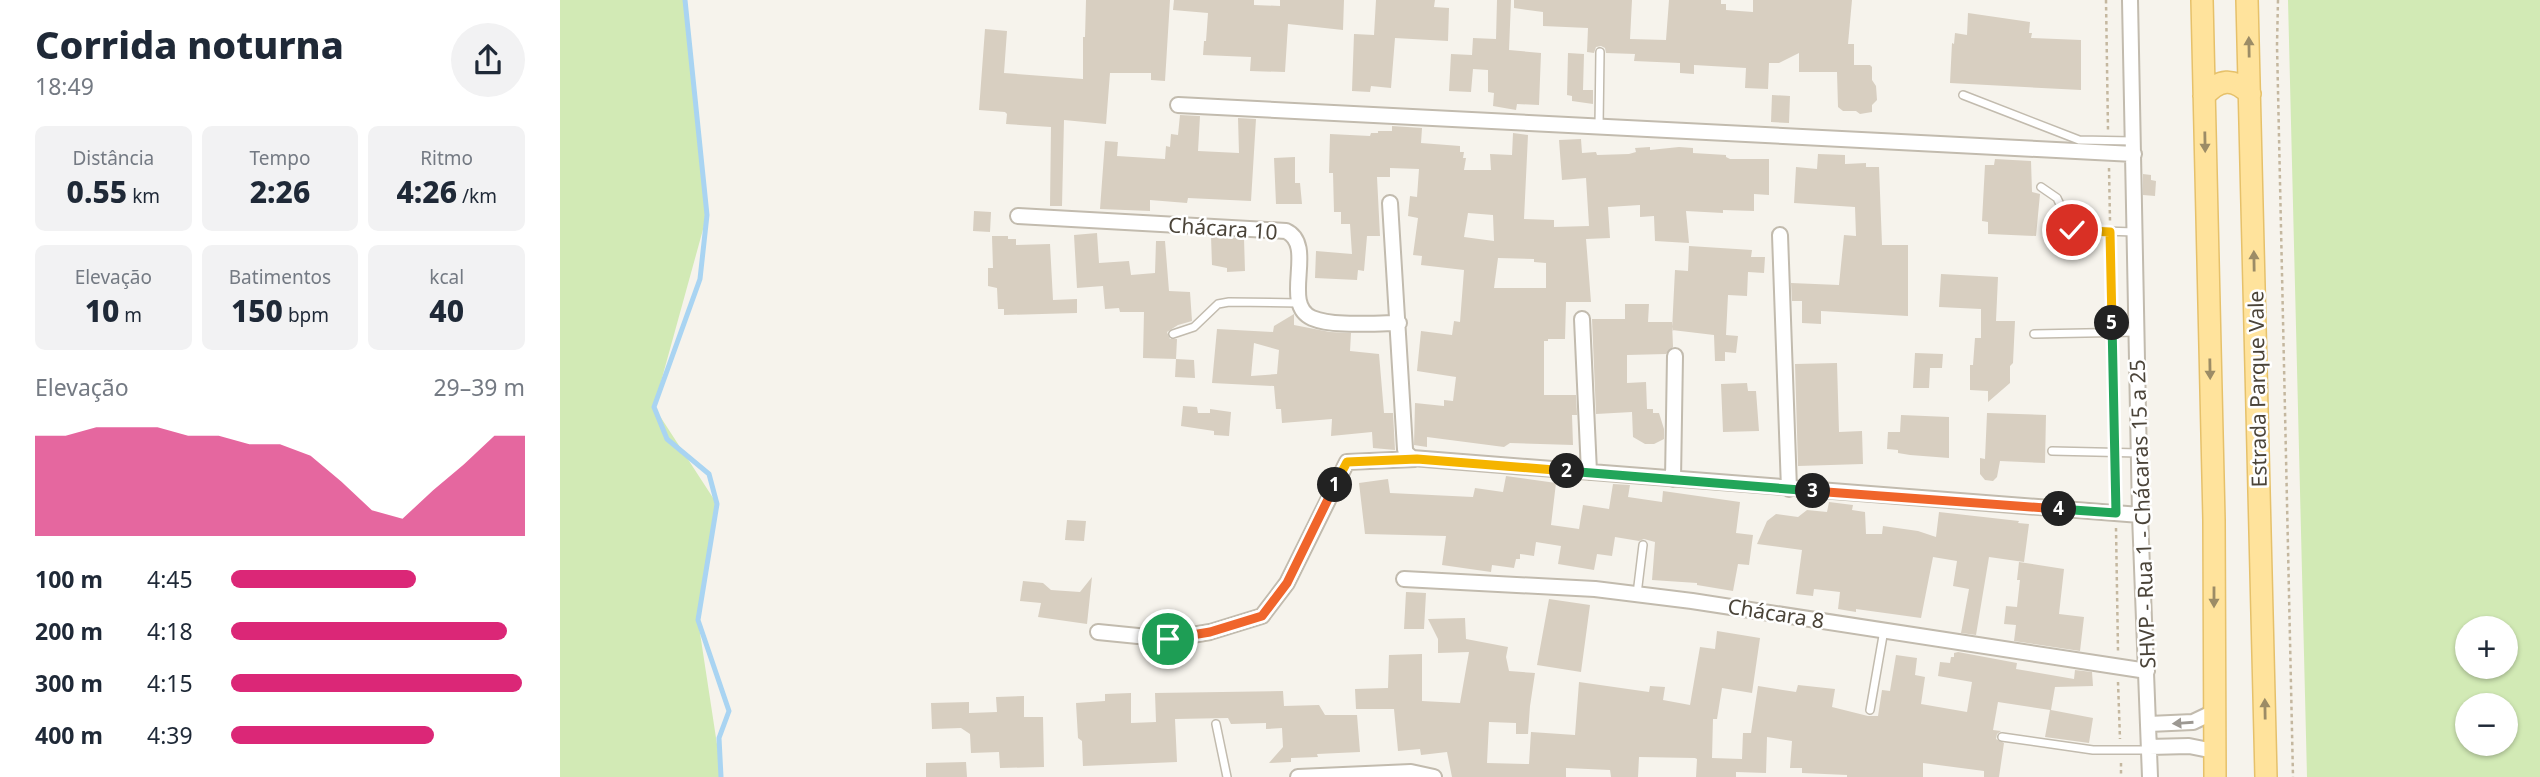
<!DOCTYPE html>
<html lang="pt">
<meta charset="utf-8">
<style>
body{margin:0;font-family:"Noto Sans",sans-serif;background:#f2f2f3;color:#1f2937;height:100vh;display:flex;flex-direction:column;font-size:26px;white-space:nowrap}
*{box-sizing:border-box;margin:0}
p{font-size:23px;color:#747a83}
.icon{flex:none;width:38px;height:38px;fill:none;stroke:currentColor;stroke-width:2;stroke-linecap:round;stroke-linejoin:round}
.map{position:relative;flex:1;overflow:hidden}
.sheet{display:flex;flex-direction:column;background:#fff;width:560px}
.sheet>*{flex:none}
.tools{position:absolute;left:1895px;top:616px;display:grid;gap:14px}
.tools a{display:grid;place-items:center;width:63px;height:63px;border-radius:50%;background:#fff;box-shadow:0 2px 5px #0004;font-size:35px}
.pin{position:absolute;display:grid;place-items:center;width:60px;height:60px;color:#fff;margin:-30px;border:4px solid #fff;border-radius:50%;box-shadow:0 2px 7px #0007}
.km{position:absolute;width:35px;height:35px;margin:-18px;border-radius:50%;background:#222;color:#fff;font-size:19px;line-height:35px;text-align:center}
.round{display:grid;place-items:center;flex:none;width:74px;height:74px;border-radius:37px;background:#f2f2f3}
.head{display:flex;align-items:center;justify-content:space-between;height:119px;padding:0 35px}
h1{font-size:38px;font-weight:800;line-height:52px}
.stats{display:grid;grid-template-columns:repeat(3,1fr);gap:10px;height:119px;padding:7px 35px}
.stats div{display:grid;align-content:center;border-radius:10px;background:#f2f2f3;text-align:center}
.stats b{font-size:30px;font-weight:800}
.stats small{font-size:19px;font-weight:400}
.stats p{font-size:19px}
.chart{height:196px;padding:14px 35px}
.chart p{display:flex;justify-content:space-between}
.chart svg{width:100%;height:126px;margin-top:7px;fill:#db2777;opacity:.7}
ul{padding:0 35px;list-style:none;font-size:23px}
li{display:grid;grid-template-columns:112px 84px 1fr;align-items:center;height:52px}
li i{height:18px;border-radius:9px;background:#db2777}
main{display:flex;flex:1;min-height:0}
.map>svg:first-child{display:block}
.green{fill:#d2eab5;fill-rule:evenodd}
.lines{fill:none;stroke-linecap:round;stroke-linejoin:round}
.stream{stroke:#a9d4f2;stroke-width:5}
.building{fill:#d8cfc1;fill-rule:evenodd}
.lane-casing{stroke:#c2bbae;stroke-width:10}
.street-casing{stroke:#c2bbae;stroke-width:18}
.primary-casing{stroke:#e6c16a;stroke-width:24}
.path{stroke:#c4b79f;stroke-width:2.5;stroke-dasharray:3.5 3.5;stroke-linecap:butt}
.lane{stroke:#fff;stroke-width:7}
.street{stroke:#fff;stroke-width:14}
.primary{stroke:#ffe39c;stroke-width:21}
.oneway{fill:#9c8c66}
.oneway2{fill:#9c9892}
.split-1-casing{stroke:#fff;stroke-width:14}
.split-2-casing{stroke:#fff;stroke-width:14}
.split-3-casing{stroke:#fff;stroke-width:14}
.split-4-casing{stroke:#fff;stroke-width:14}
.split-5-casing{stroke:#fff;stroke-width:14}
.split-6-casing{stroke:#fff;stroke-width:14}
.split-1{stroke:#f0652b;stroke-width:9}
.split-2{stroke:#f5b400;stroke-width:9}
.split-3{stroke:#22a559;stroke-width:9}
.split-4{stroke:#f0652b;stroke-width:9}
.split-5{stroke:#22a559;stroke-width:9}
.split-6{stroke:#f5b400;stroke-width:9}
.labels{text-anchor:middle;dominant-baseline:central;stroke-width:5;stroke-linejoin:round;paint-order:stroke}
.street-label{font-size:21px;fill:#4b4439;stroke:#fff}
</style>
<main>
<section class="sheet">
<div class="head"><div><h1>Corrida noturna</h1><p>18:49</p></div><a class="round"><svg class="icon" aria-label="share" viewBox="0 0 24 24"><path d="M12 15V3M7 8l5-5 5 5M5 13v7h14v-7"/></svg></a></div>
<div class="stats">
<div><p>Distância</p><b>0.55<small> km</small></b></div>
<div><p>Tempo</p><b>2:26</b></div>
<div><p>Ritmo</p><b>4:26<small> /km</small></b></div>
</div>
<div class="stats">
<div><p>Elevação</p><b>10<small> m</small></b></div>
<div><p>Batimentos</p><b>150<small> bpm</small></b></div>
<div><p>kcal</p><b>40</b></div>
</div>
<div class="chart"><p><span>Elevação</span>29–39 m</p>
<svg viewBox="0 0 160 44" preserveAspectRatio="none"><path d="M0 44V9L10 9L20 6L30 6L40 6L50 9L60 9L70 12L80 12L90 16L100 25L110 35L120 38L130 28L140 19L150 9L160 9V44z"/></svg>
</div>
<ul>
<li><b>100 m</b>4:45<i style="width:63%"></i></li>
<li><b>200 m</b>4:18<i style="width:94%"></i></li>
<li><b>300 m</b>4:15<i style="width:99%"></i></li>
<li><b>400 m</b>4:39<i style="width:69%"></i></li>
</ul>
</section>
<div class="map">
<svg width="1980" height="777" viewBox="0 0 1980 777">
<rect width="100%" height="100%" fill="#f6f3ec"/>
<!-- green -->
<path class="green" d="M0,0H125L147,215L94,407L157,504L138,620L162,777H0Z
M1728,0H1980V777H1747ZM1908,628H1946V667H1908ZM1908,705H1946V744H1908Z"/>
<g class="lines">
<!-- stream -->
<path class="stream" d="M125,0L147,215L140,279L94,407L107,439L149,474L157,504L138,620L169,711L159,738L161,777"/>
</g>
<!-- building -->
<path class="building" d="M526,0H610L605,81L591,80V73H550L546,124L504,120L502,206H490L491,127L446,124L447,114L445,112L419,110L425,29L447,31L444,73L523,79V37H525Z
M614,0H694V5L720,6V0H784L783,30L728,24L725,72L690,71L691,57L643,55L644,41H646L648,13L613,10Z
M816,0H875L874,7L889,8L888,41L835,38L831,88L811,86L810,92L792,91L794,34L814,35Z
M937,0H951L949,50L981,53L979,105L957,104L956,110L933,106L934,93L928,92V70L913,69L911,92L889,91L891,54L912,55L913,38L936,39Z
M954,0H1072L1070,39L1106,40L1109,0H1161V4H1166V10L1193,12V0H1292L1288,44H1294V65H1310L1312,67V80L1316,86L1317,100L1312,105V112L1300,114L1296,111H1283L1278,107L1277,72H1239V53L1219,63H1209L1208,89L1185,88L1186,68L1134,65V74L1120,73V63L1074,61L1075,54L1046,53L1045,48L1041,46L1036,47L1034,53L1027,52L1028,28L983,26V12L954,8Z
M1408,13L1470,22L1469,33H1472L1471,38L1521,40V90L1390,83L1392,43L1394,44L1395,33L1407,35Z
M1008,53L1024,54L1023,90H1033V104L1012,101V96L1007,95Z
M1212,95L1230,96L1229,123L1211,122Z
M620,115L640,116L638,151L679,153L678,118L696,119L691,201L628,198L627,203L590,200V211L540,209L545,141L558,142L557,156L605,159L606,146L610,147L611,134L618,135Z
M832,126L862,128L861,143L900,146V152H904L903,158H906L904,170H931L930,154L952,155L953,133L968,135L964,219L994,220V227L1029,226L1026,178L1002,180L999,140L1021,139L1022,153L1036,152L1037,155L1069,154L1076,152L1075,148L1090,147V150L1119,147L1133,148V153L1166,155V157L1170,159H1209V195L1194,194V211L1163,210V213L1126,211L1129,243L1095,241L1094,216L1080,217V205L1048,207L1050,238L1026,239L1031,302H1006L1005,339H988V341H984V395H1016L1017,415H1012L1013,445L950,443L944,447L867,437V447L854,445L855,403L884,406V400L893,401L896,377L857,371L861,331L892,335L894,321L900,322L904,270L861,265L862,256L853,255L858,218L848,216L850,196L857,197L859,169L830,168V177H817L820,236H807L804,271L798,270L797,280L755,278L756,251L792,254L790,224H781V212H774L773,173H769L770,134L810,136L811,133H818V131H832ZM908,213L933,215L934,241L904,237ZM938,258L974,259V262L986,263V288H934Z
M1258,154L1285,155V164L1306,163V167H1319L1322,245H1348V316L1261,311V324L1242,323V301H1232L1231,283L1279,285L1284,235L1296,236L1295,207L1234,203L1236,167L1257,169Z
M735,157V183H740L742,204H716L714,158Z
M1435,159L1471,161L1472,192L1480,194L1476,236L1428,234V222L1422,221L1425,165H1434Z
M1583,174L1591,175V180L1596,181L1595,196L1583,195Z
M414,211L431,212L430,232L413,231Z
M537,233L539,263L569,261L571,275L595,273L596,241H605L609,291L630,292L632,321L618,325L607,332L610,339H617L616,359L583,358L584,312H560L559,308L545,309L543,286L517,288L514,235Z
M432,236H448V239H456V245L490,244L493,300L517,299V313L444,315V309H438L437,288L428,286V268H433Z
M651,236L684,238L685,271L667,272V268L652,265Z
M1129,246L1192,250L1191,257H1205L1204,273L1188,272L1187,296L1168,295L1166,335L1178,336L1176,353L1165,352V361H1155L1154,335L1112,330L1115,270L1128,271Z
M1381,274L1438,277L1436,321H1455L1453,363L1450,366V383L1428,402V391L1410,390V365H1413L1415,338H1421V309L1379,307Z
M1065,304H1089L1088,322H1112L1113,347L1106,354L1067,355V383L1086,382L1087,409H1093V413H1099L1104,429V439L1094,444H1085L1073,437L1072,412L1036,414L1032,319H1065Z
M734,314V325L770,332L791,333L790,351L819,354L824,413H833L835,450L813,448L812,432L771,436L772,419L722,423L721,409H716L714,386L652,383L657,329L713,332L714,326ZM694,343L719,350L717,374L691,376Z
M1355,353L1383,354L1382,368H1370L1369,388H1353Z
M616,359L634,360L635,378L615,377Z
M1277,363L1279,432L1302,431L1303,464L1238,466L1235,364Z
M1187,383L1188,391H1196L1199,431L1163,432L1161,384Z
M623,406L637,407L638,413H650V409L671,412L669,436L654,435V431L621,426Z
M1427,413L1486,415L1485,463L1440,461L1437,477L1433,481L1425,480L1420,474V458L1425,459Z
M1341,415L1389,417V458L1350,455L1338,453V450L1327,449L1328,432H1340Z
M946,476L996,483L991,525L1019,529L1023,505L1049,509L1053,484L1070,485L1068,497L1102,502L1103,491L1180,502L1176,533L1193,535L1189,565L1178,564L1173,591L1137,585V583L1092,580L1095,542L1084,539L1079,541L1055,537L1052,556L1037,554L1034,570L998,564L1001,546L976,542L974,556L960,554V559H956L954,568L932,565L931,572L882,565L886,536L805,534L799,483L828,479L830,493L913,497L915,488L943,492Z
M1269,502L1293,505L1292,510L1305,512L1306,534H1322L1323,526L1358,531L1376,537L1379,512L1459,521L1458,523L1469,524L1464,562L1429,557L1416,635L1401,633L1409,589L1393,586L1397,561L1373,557L1361,618L1296,609V612L1278,609L1280,592L1254,589L1253,596L1236,594L1242,550L1197,544L1207,521L1216,514L1238,517L1247,510L1267,512Z
M507,520L526,521L524,541L505,540Z
M1459,562L1504,569L1499,614L1524,617L1520,651L1454,641L1456,625L1444,624L1446,606L1457,607L1460,580H1457Z
M532,577L527,624L478,617L481,603L460,601L463,581L483,583L491,590L520,592Z
M846,592L866,593L864,629H844Z
M989,599L1030,605L1021,672L977,665Z
M905,618L906,639L948,647L946,657L949,671L975,673L970,706L968,734H956V723L929,722L927,763L969,764L971,732L1015,735L1019,682L1089,692L1090,686L1105,687L1103,700L1130,705L1140,647L1155,649L1157,631L1200,638L1192,693L1162,688L1157,719H1153L1152,758L1182,759L1183,733H1191L1198,686L1236,692L1238,685L1275,689L1272,707L1308,716H1318L1322,690L1330,691L1336,655L1357,658L1355,675L1365,677L1361,704L1407,712L1412,682L1378,676L1380,662L1390,663L1391,657H1394V653L1398,652L1457,663L1456,669L1514,679L1515,670L1532,672L1533,686L1495,687L1491,710L1533,718L1529,743L1485,737L1490,710L1438,702L1433,730L1441,731L1437,734L1436,739L1444,743L1439,777H1424V771L1363,763V777H1287V775L1242,773V768H1230L1232,741L1207,737L1206,773L1176,772V777H1136L1137,759L1135,758L1079,757L1078,777H1051L1050,770L1006,768V777H892L887,752L861,755L860,749L838,751L834,709H796L795,689L828,688L829,655L862,654V701L900,703L909,652L878,653V639L868,619Z
M723,691L724,706L759,705L765,715H797L800,752L757,754L758,757L731,758V762L709,763L723,747L722,728L706,729V723L671,724L668,718L615,719L617,762L523,766L522,741L518,738L516,703L545,701V694L571,693V723L596,722L595,693Z
M464,696V717H483L484,767L440,768L439,752L411,753L410,734L401,728L372,729L371,703L409,702V713L437,712L436,697Z
M406,762L407,777H366V763Z"/>
<g class="lines">
<defs>
<path id="lane" d="M1403,95L1519,140L1573,141
M1039,126L1040,52
M1481,187L1497,198L1512,230L1575,232
M613,334L634,327L658,304L669,302L739,303
M1474,334L1577,332
M1492,451L1579,453
M1077,594L1083,545
M1310,710L1324,630
M656,724L667,777
M1442,737L1533,750H1589"/>
<path id="street" d="M1570,0L1580,515L1590,777
M618,105L1574,154
M830,203L845,449L846,453L852,458L1580,515
M458,216L726,231C757,245 720,304 752,318C773,327 815,323 839,323
M1220,235L1229,489
M1022,319L1029,472
M1113,479L1115,356
M844,579L1035,589L1132,601L1587,671
M538,632L608,639L650,632L702,616L727,583L787,462L855,459
M1589,724L1633,722L1654,712
M1589,747L1629,746L1654,751
M738,777L851,772L874,777"/>
<path id="primary" d="M1642,0L1654,520L1655,777
M1687,0L1706,777
M1644,96C1659,79 1673,77 1690,94"/>
</defs>
<!-- lane casing -->
<use href="#lane" class="lane-casing"/>
<!-- street casing -->
<use href="#street" class="street-casing"/>
<!-- primary casing -->
<use href="#primary" class="primary-casing"/>
<!-- path -->
<path class="path" d="M1546,0L1548,130
M1718,0L1717,45L1733,777
M1549,168L1550,221
M1551,241L1552,322
M1553,343L1555,441
M1555,465L1556,497
M1556,528L1558,651
M1558,682L1560,739
M1561,763V777"/>
<!-- lane -->
<use href="#lane" class="lane"/>
<!-- street -->
<use href="#street" class="street"/>
<!-- primary -->
<use href="#primary" class="primary"/>
</g>
<!-- one-way arrows -->
<defs><path id="oneway-solid" d="M-6-.8H1V-3.2L6.5 0L1 3.2V.8H-6Z" transform="scale(1.75)"/></defs>
<g class="oneway">
<use href="#oneway-solid" transform="translate(1689 47) rotate(-91)"/>
<use href="#oneway-solid" transform="translate(1645 142) rotate(89)"/>
<use href="#oneway-solid" transform="translate(1694 261) rotate(-91)"/>
<use href="#oneway-solid" transform="translate(1650 369) rotate(89)"/>
<use href="#oneway-solid" transform="translate(1654 597) rotate(90)"/>
<use href="#oneway-solid" transform="translate(1705 709) rotate(-91)"/>
</g>
<use class="oneway2" href="#oneway-solid" transform="translate(1623 723) rotate(176)"/>
<g class="lines">
<defs>
<path id="split-1" d="M608,639L650,632L702,616L727,583L775,485"/>
<path id="split-2" d="M775,485L787,462L857,459L1007,471"/>
<path id="split-3" d="M1007,471L1253,491"/>
<path id="split-4" d="M1253,491L1499,509"/>
<path id="split-5" d="M1499,509L1556,513L1552,323"/>
<path id="split-6" d="M1512,230L1550,232L1552,323"/>
</defs>
<!-- split-1 casing -->
<use href="#split-1" class="split-1-casing"/>
<!-- split-2 casing -->
<use href="#split-2" class="split-2-casing"/>
<!-- split-3 casing -->
<use href="#split-3" class="split-3-casing"/>
<!-- split-4 casing -->
<use href="#split-4" class="split-4-casing"/>
<!-- split-5 casing -->
<use href="#split-5" class="split-5-casing"/>
<!-- split-6 casing -->
<use href="#split-6" class="split-6-casing"/>
<!-- split-1 -->
<use href="#split-1" class="split-1"/>
<!-- split-2 -->
<use href="#split-2" class="split-2"/>
<!-- split-3 -->
<use href="#split-3" class="split-3"/>
<!-- split-4 -->
<use href="#split-4" class="split-4"/>
<!-- split-5 -->
<use href="#split-5" class="split-5"/>
<!-- split-6 -->
<use href="#split-6" class="split-6"/>
</g>
<g class="labels">
<!-- street labels -->
<g class="street-label">
<text transform="translate(663 228) rotate(4)">Chácara 10</text>
<text transform="translate(1697 389) rotate(-91)">Estrada Parque Vale</text>
<text transform="translate(1582 514) rotate(-92)">SHVP - Rua 1 - Chácaras 15 a 25</text>
<text transform="translate(1216 613) rotate(9)">Chácara 8</text>
</g>
</g>
</svg>
<div class="tools">
<a>+</a>
<a>−</a>
</div>
<div class="pin" style="left:608px;top:639px;background:#1e9e55"><svg class="icon" aria-label="arrive" viewBox="0 0 24 24"><path d="M6 21V4h12l-3 4 3 4H6"/></svg></div>
<div class="pin" style="left:1512px;top:230px;background:#d93025"><svg class="icon" aria-label="check" viewBox="0 0 24 24"><path d="M5 12l5 5 9-10"/></svg></div>
<b class="km" style="left:775px;top:485px">1</b>
<b class="km" style="left:1007px;top:471px">2</b>
<b class="km" style="left:1253px;top:491px">3</b>
<b class="km" style="left:1499px;top:509px">4</b>
<b class="km" style="left:1552px;top:323px">5</b>
</div>
</main>
